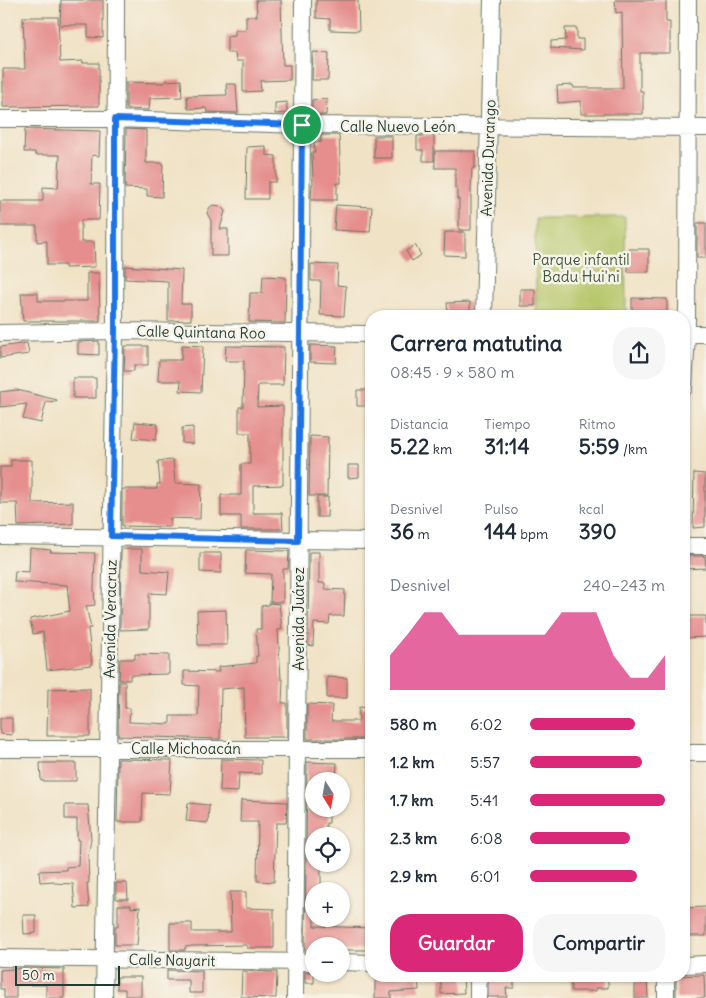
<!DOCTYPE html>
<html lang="es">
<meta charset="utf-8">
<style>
body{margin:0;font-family:Delius,sans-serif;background:#f6f6f7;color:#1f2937;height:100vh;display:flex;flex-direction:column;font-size:19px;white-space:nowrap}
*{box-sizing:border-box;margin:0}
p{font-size:16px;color:#747a83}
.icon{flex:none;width:28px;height:28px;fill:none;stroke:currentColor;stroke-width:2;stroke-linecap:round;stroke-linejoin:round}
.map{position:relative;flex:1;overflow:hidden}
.drawer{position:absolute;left:365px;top:310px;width:325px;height:672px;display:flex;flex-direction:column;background:#fff;border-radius:20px;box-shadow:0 1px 4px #0004}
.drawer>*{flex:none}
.needle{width:32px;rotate:169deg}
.fabs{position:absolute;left:305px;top:772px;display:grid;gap:10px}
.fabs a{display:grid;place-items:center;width:45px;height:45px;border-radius:50%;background:#fff;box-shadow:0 1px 4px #0004;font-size:25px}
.scale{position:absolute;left:15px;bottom:12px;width:105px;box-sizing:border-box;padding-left:5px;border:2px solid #1f3d34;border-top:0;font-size:14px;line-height:18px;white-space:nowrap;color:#1f3d34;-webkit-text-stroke:4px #f7f3e8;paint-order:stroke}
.pin{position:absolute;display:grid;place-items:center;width:42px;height:42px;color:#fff;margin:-21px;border:2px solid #fff;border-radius:50%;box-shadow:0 1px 5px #0007}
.round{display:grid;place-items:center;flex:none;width:52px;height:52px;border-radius:20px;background:#f6f6f7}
.head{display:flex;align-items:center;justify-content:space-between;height:85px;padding:0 25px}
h1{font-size:22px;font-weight:700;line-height:38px}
.figures{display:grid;grid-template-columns:repeat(3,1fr);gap:8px;height:85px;padding:5px 25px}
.figures div{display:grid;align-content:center}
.figures b{font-size:21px;font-weight:700}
.figures small{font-size:14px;font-weight:400}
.figures p{font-size:14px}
.chart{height:140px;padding:10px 25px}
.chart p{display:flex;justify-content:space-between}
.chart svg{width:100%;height:90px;margin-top:5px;fill:#db2777;opacity:.7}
.primary-button{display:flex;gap:10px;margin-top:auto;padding:10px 25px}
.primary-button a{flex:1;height:58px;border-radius:20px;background:#db2777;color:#fff;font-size:20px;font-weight:700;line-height:58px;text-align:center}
.primary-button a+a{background:#f6f6f7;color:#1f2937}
ul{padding:0 25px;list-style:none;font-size:16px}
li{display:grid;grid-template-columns:80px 60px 1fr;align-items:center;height:38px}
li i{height:12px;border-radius:6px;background:#db2777}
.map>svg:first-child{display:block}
.green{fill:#b6c669;stroke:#6a824e}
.building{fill:#e58e8d}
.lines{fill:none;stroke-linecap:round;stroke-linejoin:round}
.minor-casing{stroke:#687767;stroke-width:18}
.minor{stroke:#fff;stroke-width:16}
.route-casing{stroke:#fff;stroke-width:10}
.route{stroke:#1a73e8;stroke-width:6}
.labels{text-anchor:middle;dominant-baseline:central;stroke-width:5;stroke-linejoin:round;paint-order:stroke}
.street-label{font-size:15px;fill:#1f3d34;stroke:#f7f3e8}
.park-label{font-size:15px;fill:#3d583f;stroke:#f7f3e8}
</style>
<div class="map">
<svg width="706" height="998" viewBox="0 0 706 998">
<rect width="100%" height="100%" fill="#f7f3e8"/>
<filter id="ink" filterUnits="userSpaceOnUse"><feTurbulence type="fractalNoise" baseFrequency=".02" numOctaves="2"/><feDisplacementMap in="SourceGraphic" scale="10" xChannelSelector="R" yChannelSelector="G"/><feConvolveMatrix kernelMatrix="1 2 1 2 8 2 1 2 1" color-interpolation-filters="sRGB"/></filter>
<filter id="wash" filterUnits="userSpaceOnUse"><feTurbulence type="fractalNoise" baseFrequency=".0096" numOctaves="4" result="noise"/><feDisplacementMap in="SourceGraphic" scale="20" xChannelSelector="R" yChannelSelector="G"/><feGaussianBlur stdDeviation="1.12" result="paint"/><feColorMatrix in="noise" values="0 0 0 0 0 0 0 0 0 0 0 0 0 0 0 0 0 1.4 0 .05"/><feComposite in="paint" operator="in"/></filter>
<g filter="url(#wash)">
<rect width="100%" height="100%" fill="#f0e2c5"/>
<!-- green -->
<path class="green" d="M625,217L626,316H536L535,218Z"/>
<g id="blocks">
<!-- building -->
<path class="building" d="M61,0H103V38L88,37V25H60Z
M256,0H281L283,65H290V80L260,81L261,91L243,92V61H236L235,53H227V36L235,35V30H246V16H257Z
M316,0H358L359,31L330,30V19L316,18Z
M615,0H666V22H670V53H640V91H643V114H581V101L558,103L557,86L573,85L574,88H623L622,12L616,13Z
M23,17H58L60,62L83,61V63H99V106L3,107V69H25Z
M565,28H577V39H583V50L551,48V41L566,40Z
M313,52L329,53L328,80H312Z
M181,80L182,97L150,98L149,110L126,109V82L165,83V81Z
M226,84H236L238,113L207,112L206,108L188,109L187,96L227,95Z
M327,99L326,115H312V100Z
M287,102V113L275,114V103Z
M25,129L100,131L99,156L92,155L91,184H100L99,220H81V242H94L95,267L65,268V265H47V241L37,242V226H0V201H43V187L58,188L60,155H35V152H24Z
M126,129L146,130V163H163L162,197L147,196V189L125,188Z
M321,135H339L341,183H337V200H311L312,184H313L312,152H315L314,142H321Z
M374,136H392V158H374Z
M417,136H434V161H423V150H417Z
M266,146V155L276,156V182H268V199H246L247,147Z
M435,151H475V168H472L471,189V230H459V199H457V188H455V168H435Z
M213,205L220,206L225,211L220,229H228V256H211V221L207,213L210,207Z
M336,205L372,207L370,232L334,230Z
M697,223H706V258H697Z
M445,232H465V256L444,255Z
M415,245L421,255L412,261L406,251Z
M628,249H649V272H628Z
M311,264L338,265L337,285L346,286L344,316L320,315L321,281H311Z
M125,266L182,270L181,304H191V320L168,321V281L125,279Z
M87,273H99L100,321H23L21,293H38V301H87Z
M263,276L283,277L286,278L285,323L249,322L250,293H262Z
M520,289H535V306H520Z
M632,298L667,299V316H632Z
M470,302V316H448L447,303Z
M99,341V355L78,354V342Z
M27,343L29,354L0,358V347Z
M182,345L203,346L201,392L180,391L181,381H158L159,360H181Z
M310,345L337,346L336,363L310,362Z
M125,346H148V365H134V371H124Z
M226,346L284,347L283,385H258L257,407L283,406V485L253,486V513H282L283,529H241V516H221V495H241V464H250V433H239V407H243L244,361H225Z
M73,378H96V398H73Z
M17,390L57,400V401L46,402L41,423L23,419L27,404L0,407V392Z
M357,390H371V406H357Z
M135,422L158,424L156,440L133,438Z
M193,427V444L182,443V428Z
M310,436L328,437L327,496H309Z
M11,460H32V503L73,502V524L18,526L17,503H0V467H11Z
M173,460L175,483L201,484L200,519L170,518V527L122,526V489H157V484H160L158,461Z
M348,465H359V477L348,478Z
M694,473L705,474V527L693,528Z
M317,497H328L327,517H317Z
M30,548L51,550L50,552L95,553L94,588L95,605L86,606L91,628H88L92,665L47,670L43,632L33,634L30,619L70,611L67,585L14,582L15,571L29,572Z
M121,549H142V570L169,572L167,594L149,593V629L120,630Z
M246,550L289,551L288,569H283V602H270L271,574L245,573Z
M309,552H319V583H325V589L345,590L344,616H330L329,624L314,623L313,646L308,645Z
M200,553H221V573L200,572Z
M684,556H705L706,568L684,569Z
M269,603L279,604L282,629L278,630L281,679H283L282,703H287V737H245L244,687L221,689L220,739L118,736L119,682H125V708H130L129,722L170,724V716H198L199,686L184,685V671L219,672L218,667L256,663V656H258L256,629H261V606L269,605Z
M226,610L227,645H198L197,611Z
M684,616H706V637L684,638Z
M135,654L169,655V674L130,675V680H119L120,659H135Z
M327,677L347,678V698H327Z
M90,688V736H47L48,689Z
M307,704L332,705L331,721H359V707L371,708V739H307Z
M0,718H12V735L0,734Z
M118,759L172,760L170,794L143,793L142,822H117Z
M221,759L261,760V774L239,773L238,792L220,791Z
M307,762L337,763L336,781H314V809H329V823H326V836H314V864H321V891H314V926L371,928V950H342V946H314V952H305Z
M40,763H76V781H41Z
M241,800L287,802L286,823H276L274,882L257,881L258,822H240Z
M188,803L209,805L208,823L186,821Z
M65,805H88L91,839L88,856L89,883H87L89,907L75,908L73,884L54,883V881L40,882L39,871L66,870V867L78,866L79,840H77V819H65Z
M116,883H127L128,899H116Z
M230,892H246V908L274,909V948H247V945L192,946L185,947V950H170V923H192V932H231Z
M118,905H131V908L140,907L137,945H115V926H118Z
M706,907V936H685L684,908Z
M23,915H36V933L24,934Z
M26,968L64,969V998H46V985H16V998H4V989H0V970Z
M167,970L202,971V993H189V980H167Z
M242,971L277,972L276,998L241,997Z
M305,972H314V983H305Z
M704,975L705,998H676V976Z
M375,976H418L419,990L391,992V998H375Z
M441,976H463L464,993L441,994Z
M488,976H514V988H506L507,997H488Z
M571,976H608V988H596V991H571Z
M635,976H647L648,998H635Z
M117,977H141V996H125V989H117Z"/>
</g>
</g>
<g filter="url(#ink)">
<use href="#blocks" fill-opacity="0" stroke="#687767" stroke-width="1"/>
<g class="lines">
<defs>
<path id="minor" d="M0,119H115L302,125L706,128
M484,316L492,0
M0,333L115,331L371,334
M684,334H706
M684,388L687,334L688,0
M0,536L371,541
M684,546H706
M0,749H371
M684,753H706
M0,958L314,962
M341,962L371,963
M684,965L706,964
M104,998L115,331L116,0
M295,998L303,0
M478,998V976
M666,998V976"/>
</defs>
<!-- minor casing -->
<use href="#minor" class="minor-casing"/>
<!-- minor -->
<use href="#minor" class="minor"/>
</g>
</g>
<g class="lines" filter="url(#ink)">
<defs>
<path id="route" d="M115,119L302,125L298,541L111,536L115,331Z"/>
</defs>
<!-- route casing -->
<use href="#route" class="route-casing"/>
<!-- route -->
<use href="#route" class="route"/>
</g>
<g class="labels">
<!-- street labels -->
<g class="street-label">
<text x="398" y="126">Calle Nuevo León</text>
<text transform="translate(488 158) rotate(-88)">Avenida Durango</text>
<text transform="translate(201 332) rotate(1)">Calle Quintana Roo</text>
<text transform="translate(110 619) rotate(-89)">Avenida Veracruz</text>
<text transform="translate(298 619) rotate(-90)">Avenida Juárez</text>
<text x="186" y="748">Calle Michoacán</text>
<text transform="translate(172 960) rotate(1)">Calle Nayarit</text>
</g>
<!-- park labels -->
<g class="park-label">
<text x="581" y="259">Parque infantil<tspan x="581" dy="17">Badu Hui'ni</tspan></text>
</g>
</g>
</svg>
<div class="fabs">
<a><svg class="needle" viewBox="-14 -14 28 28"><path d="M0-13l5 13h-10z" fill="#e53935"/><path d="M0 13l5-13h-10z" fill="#747a83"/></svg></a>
<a><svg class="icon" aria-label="locate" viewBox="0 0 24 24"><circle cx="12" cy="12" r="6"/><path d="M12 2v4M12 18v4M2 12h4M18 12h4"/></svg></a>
<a>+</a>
<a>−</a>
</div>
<div class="scale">50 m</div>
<div class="pin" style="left:302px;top:125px;background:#1e9e55"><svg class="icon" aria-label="arrive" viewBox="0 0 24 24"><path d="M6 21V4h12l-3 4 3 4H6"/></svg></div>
<section class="drawer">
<div class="head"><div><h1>Carrera matutina</h1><p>08:45 · 9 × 580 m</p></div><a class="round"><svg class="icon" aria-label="share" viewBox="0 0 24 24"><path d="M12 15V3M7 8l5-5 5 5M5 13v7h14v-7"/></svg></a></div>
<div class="figures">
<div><p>Distancia</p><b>5.22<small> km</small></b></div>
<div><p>Tiempo</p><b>31:14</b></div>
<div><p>Ritmo</p><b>5:59<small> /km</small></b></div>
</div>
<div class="figures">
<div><p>Desnivel</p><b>36<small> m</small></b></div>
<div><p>Pulso</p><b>144<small> bpm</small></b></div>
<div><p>kcal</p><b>390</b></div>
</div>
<div class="chart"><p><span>Desnivel</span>240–243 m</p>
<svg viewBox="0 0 160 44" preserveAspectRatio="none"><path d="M0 44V27L10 17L20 6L30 6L40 17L50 17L60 17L70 17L80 17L90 17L100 6L110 6L120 6L130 27L140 38L150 38L160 27V44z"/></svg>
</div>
<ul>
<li><b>580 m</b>6:02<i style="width:78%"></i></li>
<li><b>1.2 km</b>5:57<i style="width:83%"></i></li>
<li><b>1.7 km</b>5:41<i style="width:100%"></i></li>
<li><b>2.3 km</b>6:08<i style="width:74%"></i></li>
<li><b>2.9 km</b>6:01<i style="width:79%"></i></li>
</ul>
<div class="primary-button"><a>Guardar</a><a>Compartir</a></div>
</section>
</div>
